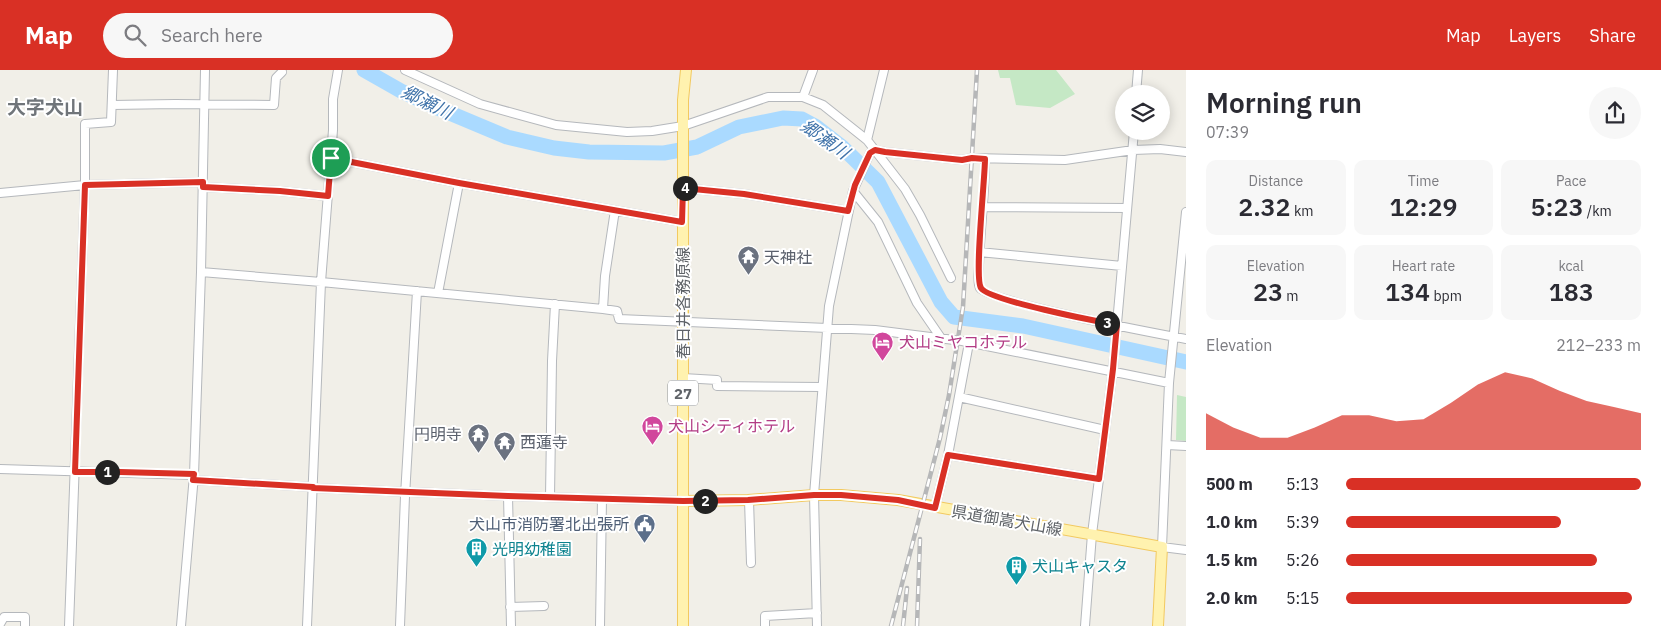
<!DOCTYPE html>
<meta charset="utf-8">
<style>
body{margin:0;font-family:"IBM Plex Sans","Noto Sans JP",sans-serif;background:#f7f7f7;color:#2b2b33;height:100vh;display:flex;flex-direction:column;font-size:19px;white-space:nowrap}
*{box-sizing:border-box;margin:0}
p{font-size:16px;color:#7c7c81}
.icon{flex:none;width:28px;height:28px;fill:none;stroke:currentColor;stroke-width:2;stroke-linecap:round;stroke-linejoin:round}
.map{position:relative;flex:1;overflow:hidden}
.side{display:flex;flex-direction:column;background:#fff;width:475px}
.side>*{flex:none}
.buttons{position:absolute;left:1115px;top:15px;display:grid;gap:10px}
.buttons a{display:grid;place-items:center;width:55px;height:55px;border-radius:50%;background:#fff;box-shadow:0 2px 12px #0003;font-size:25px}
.pin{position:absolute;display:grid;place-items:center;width:42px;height:42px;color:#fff;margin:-21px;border:2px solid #fff;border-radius:50%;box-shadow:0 1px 5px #0007}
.km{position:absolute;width:25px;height:25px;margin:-12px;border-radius:50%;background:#222;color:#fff;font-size:14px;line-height:25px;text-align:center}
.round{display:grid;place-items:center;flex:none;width:52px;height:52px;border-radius:26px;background:#f7f7f7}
.summary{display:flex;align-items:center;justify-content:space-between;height:85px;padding:0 20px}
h1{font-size:28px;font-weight:600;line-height:38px}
.metrics{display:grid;grid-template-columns:repeat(3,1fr);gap:8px;height:85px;padding:5px 20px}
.metrics div{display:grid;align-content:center;border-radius:10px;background:#f7f7f7;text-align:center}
.metrics b{font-size:25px;font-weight:600}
.metrics small{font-size:14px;font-weight:400}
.metrics p{font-size:14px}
.chart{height:140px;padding:10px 20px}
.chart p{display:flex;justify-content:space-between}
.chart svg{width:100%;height:90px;margin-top:5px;fill:#d93025;opacity:.7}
ul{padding:0 20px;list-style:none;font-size:16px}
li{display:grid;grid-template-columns:80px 60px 1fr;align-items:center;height:38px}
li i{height:12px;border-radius:6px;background:#d93025}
header{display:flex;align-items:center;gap:30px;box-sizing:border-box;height:70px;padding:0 25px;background:#d93025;color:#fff}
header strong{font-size:24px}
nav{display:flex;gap:28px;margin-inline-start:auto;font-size:18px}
.search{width:350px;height:45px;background:#f7f7f7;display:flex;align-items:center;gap:12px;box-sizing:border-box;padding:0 18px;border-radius:28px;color:#7c7c81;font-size:19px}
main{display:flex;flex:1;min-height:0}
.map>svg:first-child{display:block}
.green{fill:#c5e8c5}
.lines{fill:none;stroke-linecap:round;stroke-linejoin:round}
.river{stroke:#aadaff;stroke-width:15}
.minor-casing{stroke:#b5b8bc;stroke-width:10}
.major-casing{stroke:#f2c960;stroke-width:12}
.minor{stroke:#fff;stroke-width:8}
.major{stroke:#fff2af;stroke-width:10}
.rail-casing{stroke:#b6b7b8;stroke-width:4.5}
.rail{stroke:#fff;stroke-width:2.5;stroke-dasharray:8;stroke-linecap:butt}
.route-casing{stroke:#fff;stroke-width:10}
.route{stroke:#d93025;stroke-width:6}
.labels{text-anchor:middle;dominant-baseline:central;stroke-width:4;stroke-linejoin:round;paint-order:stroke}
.shield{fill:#fff;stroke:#8f9295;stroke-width:1}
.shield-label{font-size:15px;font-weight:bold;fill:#5f6368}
.worship-label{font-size:16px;fill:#5b616d;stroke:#fff;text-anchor:start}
.street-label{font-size:16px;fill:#5f6368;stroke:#fff}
.hotel-label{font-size:16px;fill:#b23c85;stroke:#fff;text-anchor:start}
.service-label{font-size:16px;fill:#4e5e75;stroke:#fff;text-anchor:end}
.culture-label{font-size:16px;fill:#0d838f;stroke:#fff;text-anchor:start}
.water-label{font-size:18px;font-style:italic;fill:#4174aa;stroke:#fff}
.quarter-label{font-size:19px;font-weight:bold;fill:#70757a;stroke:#fff}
</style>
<header>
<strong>Map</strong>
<div class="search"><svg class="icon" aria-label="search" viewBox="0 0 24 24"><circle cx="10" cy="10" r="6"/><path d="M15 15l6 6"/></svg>Search here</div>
<nav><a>Map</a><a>Layers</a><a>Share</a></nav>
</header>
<main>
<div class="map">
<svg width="1186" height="556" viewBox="0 0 1186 556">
<rect width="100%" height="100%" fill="#f1efe8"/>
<!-- green -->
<path class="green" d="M998,0H1056L1075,24L1050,38L1016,35L1010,8H1000Z
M1177,325L1186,327V371L1176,370Z"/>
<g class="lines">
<!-- river -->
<path class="river" d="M364,0L401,21L433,36L507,67L554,78L589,82L664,83L697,77L739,57L783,48L802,49L815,56L842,77L878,112L941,232L954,247L1023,256L1186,292"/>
<defs>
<path id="minor" d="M405,0L480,34L556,55L627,62L652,61L683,56L768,27H803L823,35L867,70L905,119L920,145L951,208
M1136,24L1138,0
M803,27L813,0
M112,35L175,34L274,35L276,8L282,2
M867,70L884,0
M875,80L885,82L962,90L972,88L1065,90L1133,80L1160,79L1186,82
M331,88L459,113L682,152
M985,89C985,124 980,160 979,195C979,202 977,212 980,218C988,232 1160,264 1186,269
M203,117L280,121L327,126
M683,118L744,124L848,141
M853,121L878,152L917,233L941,268
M0,123L85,115L203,112
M982,137L1127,138
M1186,142L1169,313L1162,477L1186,480
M979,182L1122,196
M201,202L321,212L603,239L617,241L619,249L875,260L962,271L1169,313
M438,223L459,113
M603,239L605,206L615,140
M683,308L717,310V316L822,317
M959,327L1105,360
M1167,375L1186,376
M948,385L1099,409
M0,399L194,405
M193,410L313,417
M313,418L508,426L683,431
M508,426L511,556
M550,427L552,291L555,234
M749,430L751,493
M935,438L948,385L969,273
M510,537L544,536
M0,554L4,547H25V556
M69,556L85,115V54L111,52L113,0
M181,556L194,405L201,202L205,0
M307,556L321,212L333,60V29L338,0
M400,556L405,426L417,221
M600,556L602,429
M765,556V546L817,543
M817,556L814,425L829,236L853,121L870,83L875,80
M1085,556L1092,464L1113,299L1134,61"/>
<path id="major" d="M683,431L748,430L814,425H841L898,430L1162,477L1158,556
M683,556V30L686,0"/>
</defs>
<!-- minor casing -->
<use href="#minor" class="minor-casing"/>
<!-- major casing -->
<use href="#major" class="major-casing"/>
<!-- minor -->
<use href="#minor" class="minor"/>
<!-- major -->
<use href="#major" class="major"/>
<defs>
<path id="rail" d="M891,556L940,368L949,325L963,237L977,0
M903,556L907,518
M917,556L920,469"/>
</defs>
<!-- rail casing -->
<use href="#rail" class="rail-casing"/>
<!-- rail -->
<use href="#rail" class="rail"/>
</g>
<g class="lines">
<defs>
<path id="route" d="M875,80L885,82L962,90L972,88L985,89C985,109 974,208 981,218C988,230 1098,252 1117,254L1113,299L1099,409L948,385L935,438L898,430L841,425H814L748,430L683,431L508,426L313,418V417L193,410L194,404L120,402H75L85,115L203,112V117L280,121L328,126L331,88L459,113L682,152L683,118L744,124L848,141L855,115L870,83Z"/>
</defs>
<!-- route casing -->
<use href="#route" class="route-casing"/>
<!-- route -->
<use href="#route" class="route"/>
</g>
<!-- icons -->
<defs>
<symbol id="temple-pin" viewBox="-11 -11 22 30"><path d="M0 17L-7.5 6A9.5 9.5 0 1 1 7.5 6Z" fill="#6b7280" stroke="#fff"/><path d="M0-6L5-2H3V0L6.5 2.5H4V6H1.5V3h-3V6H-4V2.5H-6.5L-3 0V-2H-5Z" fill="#fff"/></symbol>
<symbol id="hotel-pin" viewBox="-11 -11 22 30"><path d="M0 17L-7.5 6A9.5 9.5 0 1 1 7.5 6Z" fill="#d1479c" stroke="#fff"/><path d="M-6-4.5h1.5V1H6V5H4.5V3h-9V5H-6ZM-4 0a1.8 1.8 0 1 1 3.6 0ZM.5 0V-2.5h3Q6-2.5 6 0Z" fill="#fff"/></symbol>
<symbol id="civic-pin" viewBox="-11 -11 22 30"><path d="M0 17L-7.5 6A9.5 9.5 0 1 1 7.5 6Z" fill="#5c6f8a" stroke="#fff"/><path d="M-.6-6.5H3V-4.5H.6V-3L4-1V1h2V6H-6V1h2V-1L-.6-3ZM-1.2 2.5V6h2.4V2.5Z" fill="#fff"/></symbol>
<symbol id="building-pin" viewBox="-11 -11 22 30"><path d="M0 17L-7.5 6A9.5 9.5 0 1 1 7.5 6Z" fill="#0f9aa8" stroke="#fff"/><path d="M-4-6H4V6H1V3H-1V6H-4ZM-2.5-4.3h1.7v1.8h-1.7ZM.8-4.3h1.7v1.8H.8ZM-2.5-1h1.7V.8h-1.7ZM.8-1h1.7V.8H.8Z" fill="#fff"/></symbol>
</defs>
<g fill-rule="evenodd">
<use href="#temple-pin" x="736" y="174" width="25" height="34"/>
<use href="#hotel-pin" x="870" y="260" width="25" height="34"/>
<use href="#hotel-pin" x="640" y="344" width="25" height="34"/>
<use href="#temple-pin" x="466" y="352" width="25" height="34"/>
<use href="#temple-pin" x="492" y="360" width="25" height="34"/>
<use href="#civic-pin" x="632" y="442" width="25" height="34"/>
<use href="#building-pin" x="464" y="466" width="25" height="34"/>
<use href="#building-pin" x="1004" y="484" width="25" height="34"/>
</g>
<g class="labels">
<!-- shield labels -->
<rect class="shield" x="668" y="310.5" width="30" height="25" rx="4"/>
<g class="shield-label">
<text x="683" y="323">27</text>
</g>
<!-- worship labels -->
<g class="worship-label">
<text x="764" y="187">天神社</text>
<text x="462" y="364" text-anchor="end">円明寺</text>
<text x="520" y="372">西蓮寺</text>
</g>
<!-- street labels -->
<g class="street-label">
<text transform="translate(683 233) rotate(-90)">春日井各務原線</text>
<text transform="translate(1007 450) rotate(10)">県道御嵩犬山線</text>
</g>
<!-- hotel labels -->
<g class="hotel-label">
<text x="899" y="272">犬山ミヤコホテル</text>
<text x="668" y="356">犬山シティホテル</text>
</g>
<!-- service labels -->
<g class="service-label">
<text x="629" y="454">犬山市消防署北出張所</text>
</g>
<!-- culture labels -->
<g class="culture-label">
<text x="492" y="479">光明幼稚園</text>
<text x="1032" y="496">犬山キャスタ</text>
</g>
<!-- water labels -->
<g class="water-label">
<text transform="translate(427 32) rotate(26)">郷瀬川</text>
<text transform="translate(825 69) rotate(35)">郷瀬川</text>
</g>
<!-- quarter labels -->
<g class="quarter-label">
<text x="45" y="37">大字犬山</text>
</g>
</g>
</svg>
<div class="buttons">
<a><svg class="icon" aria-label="layers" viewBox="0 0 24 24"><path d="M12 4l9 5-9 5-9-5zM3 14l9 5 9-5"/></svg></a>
</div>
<div class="pin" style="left:331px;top:88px;background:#1e9e55"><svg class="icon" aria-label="arrive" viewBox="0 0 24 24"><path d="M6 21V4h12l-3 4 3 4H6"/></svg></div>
<b class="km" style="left:107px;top:402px">1</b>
<b class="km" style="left:705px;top:431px">2</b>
<b class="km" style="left:1107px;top:253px">3</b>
<b class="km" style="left:685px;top:118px">4</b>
</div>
<section class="side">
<div class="summary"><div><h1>Morning run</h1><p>07:39</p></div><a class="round"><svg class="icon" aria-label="share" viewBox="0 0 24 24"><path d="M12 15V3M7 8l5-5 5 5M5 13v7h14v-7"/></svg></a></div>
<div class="metrics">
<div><p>Distance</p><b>2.32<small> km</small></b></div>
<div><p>Time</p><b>12:29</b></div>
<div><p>Pace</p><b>5:23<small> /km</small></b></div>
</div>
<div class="metrics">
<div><p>Elevation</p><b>23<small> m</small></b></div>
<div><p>Heart rate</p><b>134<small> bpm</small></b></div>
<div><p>kcal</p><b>183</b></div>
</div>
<div class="chart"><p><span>Elevation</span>212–233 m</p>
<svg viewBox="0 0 160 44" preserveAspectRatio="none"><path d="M0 44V26L10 33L20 38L30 38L40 33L50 27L60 27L70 30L80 29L90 21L100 12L110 6L120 9L130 15L140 20L150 23L160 26V44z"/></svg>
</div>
<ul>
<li><b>500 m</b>5:13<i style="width:100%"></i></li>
<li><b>1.0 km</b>5:39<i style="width:73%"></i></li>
<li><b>1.5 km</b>5:26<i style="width:85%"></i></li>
<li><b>2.0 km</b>5:15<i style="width:97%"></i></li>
</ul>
</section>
</main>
